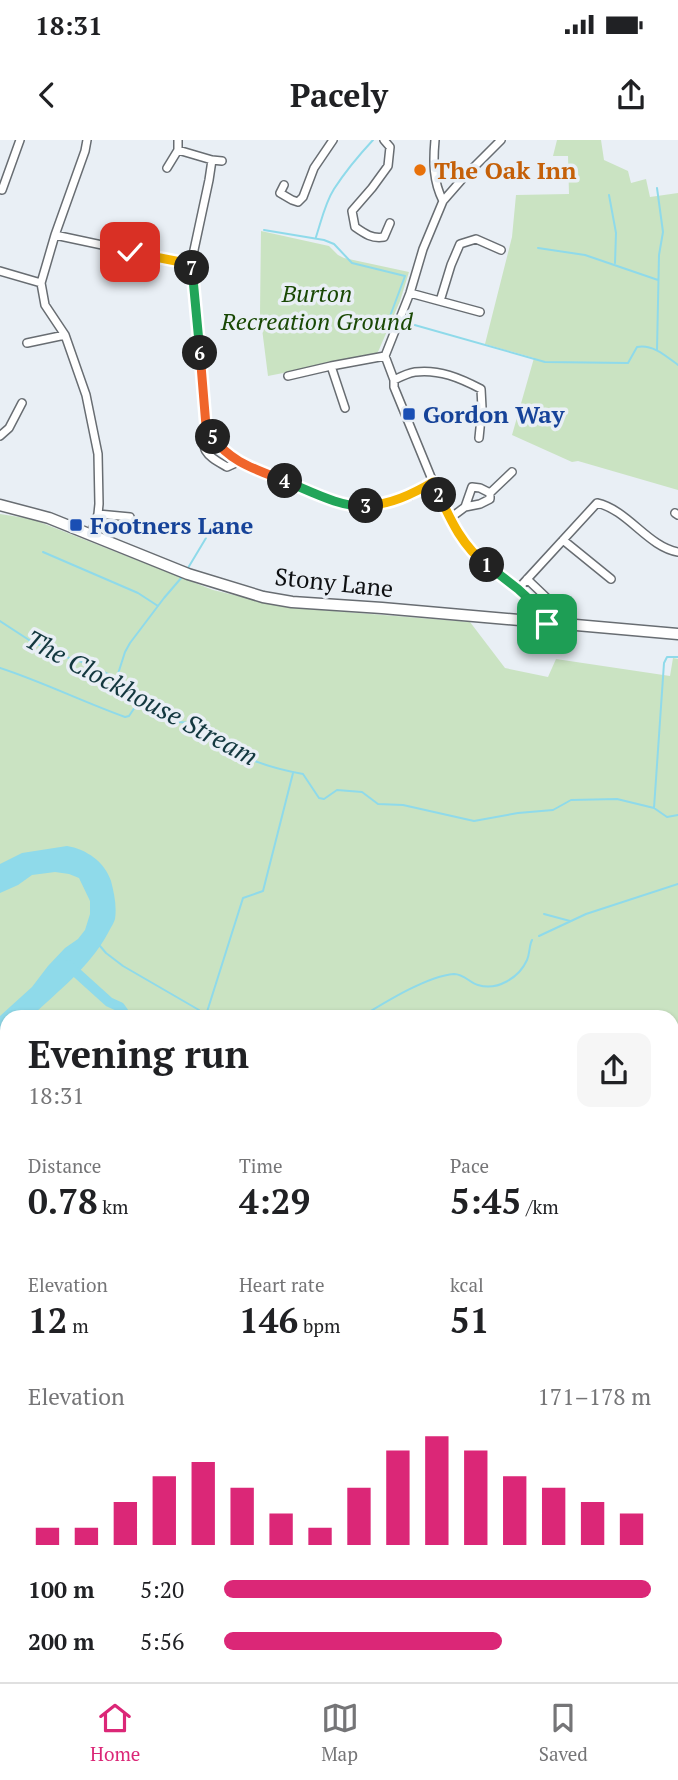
<!DOCTYPE html>
<meta charset="utf-8">
<style>
body{margin:0;font-family:"PT Serif",serif;background:#f6f6f6;color:#202124;height:100vh;display:flex;flex-direction:column;font-size:26px;white-space:nowrap}
*{box-sizing:border-box;margin:0}
p{font-size:23px;color:#757577}
.icon{flex:none;width:38px;height:38px;fill:none;stroke:currentColor;stroke-width:2;stroke-linecap:round;stroke-linejoin:round}
.map{position:relative;flex:1;overflow:hidden}
.details{position:absolute;left:0px;top:870px;width:679px;height:674px;display:flex;flex-direction:column;background:#fff;border-radius:21px 21px 0 0;box-shadow:0 2px 5px #0004}
.details>*{flex:none}
.pin{position:absolute;display:grid;place-items:center;width:60px;height:60px;color:#fff;margin:-30px;border-radius:14px;box-shadow:0 4px 10px #0006}
.km{position:absolute;width:35px;height:35px;margin:-18px;border-radius:50%;background:#222;color:#fff;font-size:19px;line-height:35px;text-align:center}
.round{display:grid;place-items:center;flex:none;width:74px;height:74px;border-radius:14px;background:#f6f6f6}
.headline{display:flex;align-items:center;justify-content:space-between;height:119px;padding:0 28px}
h1{font-size:38px;font-weight:800;line-height:52px}
.stats{display:grid;grid-template-columns:repeat(3,1fr);gap:10px;height:119px;padding:7px 28px}
.stats div{display:grid;align-content:center}
.stats b{font-size:35px;font-weight:800}
.stats small{font-size:19px;font-weight:400}
.stats p{font-size:19px}
.chart{height:196px;padding:14px 28px}
.chart p{display:flex;justify-content:space-between}
.chart svg{width:100%;height:126px;margin-top:7px;stroke:#db2777;stroke-width:6}
ul{padding:0 28px;list-style:none;font-size:23px}
li{display:grid;grid-template-columns:112px 84px 1fr;align-items:center;height:52px}
li i{height:18px;border-radius:9px;background:#db2777}
.status{display:flex;justify-content:space-between;align-items:center;height:49px;padding:0 35px;background:#fff;direction:ltr}
.status svg{height:19px;fill:currentColor}
header{display:flex;justify-content:space-between;align-items:center;height:91px;padding:0 28px;background:#fff;font-size:32px;font-weight:800}
.tabs{display:flex;justify-content:space-around;align-items:center;height:98px;border-top:2px solid #e0e0e0;background:#fff;font-size:19px;color:#757577}
.tabs a{display:grid;justify-items:center;gap:4px}
.tabs .selected{color:#db2777}
.map>svg:first-child{display:block}
.industrial{fill:#f7ded5}
.medical{fill:#f3dde9}
.green{fill:#cae3c2}
.water{fill:#8fdaea}
.lines{fill:none;stroke-linecap:round;stroke-linejoin:round}
.stream{stroke:#8fdaea;stroke-width:2}
.river{stroke:#8fdaea;stroke-width:10}
.minor-casing{stroke:#686d72;stroke-width:10}
.tertiary-casing{stroke:#686d72;stroke-width:12}
.secondary-casing{stroke:#686d72;stroke-width:13}
.minor{stroke:#fff;stroke-width:7}
.tertiary{stroke:#fff;stroke-width:9}
.secondary{stroke:#fff;stroke-width:10}
.rail{stroke:#81868a;stroke-width:2;stroke-dasharray:3.5 7;stroke-linecap:butt}
.split-1-casing{stroke:#fff;stroke-width:14}
.split-2-casing{stroke:#fff;stroke-width:14}
.split-3-casing{stroke:#fff;stroke-width:14}
.split-4-casing{stroke:#fff;stroke-width:14}
.split-5-casing{stroke:#fff;stroke-width:14}
.split-6-casing{stroke:#fff;stroke-width:14}
.split-7-casing{stroke:#fff;stroke-width:14}
.split-8-casing{stroke:#fff;stroke-width:14}
.split-1{stroke:#22a559;stroke-width:9}
.split-2{stroke:#f5b400;stroke-width:9}
.split-3{stroke:#f5b400;stroke-width:9}
.split-4{stroke:#22a559;stroke-width:9}
.split-5{stroke:#f0652b;stroke-width:9}
.split-6{stroke:#f0652b;stroke-width:9}
.split-7{stroke:#22a559;stroke-width:9}
.split-8{stroke:#f5b400;stroke-width:9}
.food-dot{fill:#e8710a;stroke:#e9eff5;stroke-width:2.5}
.transit-dot{fill:#1a4fb4;stroke:#e9eff5;stroke-width:2.5}
.labels{text-anchor:middle;dominant-baseline:central;stroke-width:7;stroke-linejoin:round;paint-order:stroke}
.food-label{font-size:24px;font-weight:bold;fill:#c56008;stroke:#e9eff5;text-anchor:start}
.park-label{font-size:24px;font-style:italic;fill:#194804;stroke:#e9eff5}
.transit-label{font-size:24px;font-weight:bold;fill:#164399;stroke:#e9eff5;text-anchor:start}
.street-label{font-size:24px;fill:#0e1012;stroke:#e9eff5}
.water-label{font-size:26px;font-style:italic;fill:#13383f;stroke:#e9eff5}
</style>
<div class="status"><b>18:31</b><svg viewBox="0 0 49 12"><path d="M0 12V9h3v3zM5 12V6h3v6zM10 12V3h3v9zM15 12V0h3v12zM26 1h20v11H26zM47 4h2v5h-2z"/></svg></div>
<header><svg class="icon" aria-label="back" viewBox="0 0 24 24"><path d="M15 5l-7 7 7 7"/></svg>Pacely<svg class="icon" aria-label="share" viewBox="0 0 24 24"><path d="M12 15V3M7 8l5-5 5 5M5 13v7h14v-7"/></svg></header>
<div class="map">
<svg width="678" height="1542" viewBox="0 0 678 1542">
<rect width="100%" height="100%" fill="#e9eff5"/>
<!-- industrial -->
<path class="industrial" d="M672,1514L678,1542H651L650,1537L672,1536Z"/>
<!-- medical -->
<path class="medical" d="M0,1460L7,1468V1496L0,1504Z"/>
<!-- green -->
<path class="green" d="M557,0H601L604,20L628,31L631,43L646,39L650,57L678,53V350L578,321L572,322L512,295L534,218L485,204L512,97L516,55L569,54L568,16H553Z
M261,91L329,106L338,115L344,118L409,132L400,161L378,212L374,215L268,236L260,173Z
M0,374L32,379L213,450L284,467L470,482L505,528L548,537L556,519L670,536L673,518L678,519V1050L672,1076V877H7V1084L0,1078Z
M678,1125V1232L672,1230V1147Z"/>
<!-- water -->
<path class="water" d="M67,706C86,709 105,722 111,741C114,753 117,766 115,779C114,783 110,789 108,793C89,828 59,850 31,877H7V898L0,903V876L32,847L48,826L65,808L78,799L85,790L90,774V761L79,738L69,734L55,732L32,735L18,745L0,753V724L22,713Z
M0,1046L7,1052V1079L0,1073Z"/>
<g class="lines">
<!-- stream -->
<path class="stream" d="M609,55L616,93L615,123
M264,90L324,100L334,104L352,123L405,136L389,179L394,180
M316,97C321,82 325,63 334,49C345,32 359,15 373,0
M538,108L585,115L658,140
M404,182L545,222L628,223L637,207C653,204 666,216 678,225
M657,210L659,115L663,92L657,48
M43,412L138,453L158,466
M188,428L206,398
M0,481L29,500L60,515L85,523L114,537L135,557L140,561L155,562L162,565L179,582C193,583 205,584 215,593C225,600 227,608 240,614C260,625 281,630 303,634L319,658L324,659L337,650L362,652L378,664L403,665L474,681L518,673L553,670L571,660L617,659L654,668L667,677L678,675
M0,528C43,542 83,562 125,577L129,576L139,561
M117,537L125,512L130,503L164,458L182,437
M654,668L664,523L667,517H678
M544,774L570,781
M539,796L586,774L678,744
M100,806L106,813L123,826L199,870
M206,875L243,758L263,751L293,633
M361,877C384,863 427,836 454,834C464,834 470,843 478,845C497,851 519,838 527,820C530,813 529,806 532,800
M672,1020L677,1025V1033L672,1048"/>
<!-- river -->
<path class="river" d="M68,825L109,862L120,867L127,877"/>
<defs>
<path id="minor" d="M87,0L85,11L55,95L41,143L45,165L65,195L86,255L98,314L99,364L98,374L91,394
M178,0V10L212,20
M384,0L390,7L388,26L372,48L352,71L355,87C365,94 372,99 384,97L390,83
M435,0C433,22 433,41 443,61
M501,0L464,37L443,61L423,109L410,153L385,216L394,240V247L433,342L456,391L478,418L518,449L544,473L547,484
M167,28L178,10
M284,45L280,53L292,60L298,62L303,57L314,28L333,0
M2,50L20,0
M55,95L191,124L209,40L212,20L222,21
M191,124L206,286L219,307L238,322L328,358L358,366L383,364L410,356L433,342
M0,131L41,143
M410,153L480,172
M440,161L451,125L460,104L476,99L501,110
M27,203L65,195
M331,226L345,268
M288,236L331,226L385,216
M394,240C400,237 408,233 415,232C439,229 460,238 481,249L482,268L479,298
M206,286C200,312 205,314 227,327L238,322
M0,296L9,288L22,263
M490,353L512,332
M675,373L678,375
M98,374L130,377
M449,379L465,367L480,364L490,359V353L480,348L472,347L465,367
M563,400L611,439
M527,439L549,460L569,468
M518,449L597,363C628,370 648,407 678,412
M0,1183L7,1187
M0,1206L7,1190
M0,1252L3,1262L7,1265
M0,1308H7
M672,1382L678,1381
M0,1504L7,1495
M0,1505L7,1519
M27,1536L41,1542
M421,1536L429,1542
M7,1542L9,1536
M82,1542L84,1536
M113,1542L115,1536
M179,1542L181,1536
M280,1542V1536
M454,1542L455,1536
M566,1542V1536"/>
<path id="tertiary" d="M191,1536L194,1542"/>
<path id="secondary" d="M0,365L49,378L188,434L263,457L292,462L382,468L678,494
M0,1438L7,1434
M0,1456L7,1460
M672,1456H678
M672,1472L678,1482"/>
</defs>
<!-- minor casing -->
<use href="#minor" class="minor-casing"/>
<!-- tertiary casing -->
<use href="#tertiary" class="tertiary-casing"/>
<!-- secondary casing -->
<use href="#secondary" class="secondary-casing"/>
<!-- minor -->
<use href="#minor" class="minor"/>
<!-- tertiary -->
<use href="#tertiary" class="tertiary"/>
<!-- secondary -->
<use href="#secondary" class="secondary"/>
<!-- rail -->
<path class="rail" d="M672,1097L678,1073
M641,1536V1542"/>
</g>
<g class="lines">
<defs>
<path id="split-1" d="M487,425L518,449L544,473L547,484"/>
<path id="split-2" d="M439,355C451,381 463,407 487,425"/>
<path id="split-3" d="M366,366C391,364 411,355 433,342L439,355"/>
<path id="split-4" d="M285,341C308,350 341,368 366,366"/>
<path id="split-5" d="M213,297C229,322 258,330 285,341"/>
<path id="split-6" d="M200,213L206,286L213,297"/>
<path id="split-7" d="M192,128L200,213"/>
<path id="split-8" d="M130,112L191,124L192,128"/>
</defs>
<!-- split-1 casing -->
<use href="#split-1" class="split-1-casing"/>
<!-- split-2 casing -->
<use href="#split-2" class="split-2-casing"/>
<!-- split-3 casing -->
<use href="#split-3" class="split-3-casing"/>
<!-- split-4 casing -->
<use href="#split-4" class="split-4-casing"/>
<!-- split-5 casing -->
<use href="#split-5" class="split-5-casing"/>
<!-- split-6 casing -->
<use href="#split-6" class="split-6-casing"/>
<!-- split-7 casing -->
<use href="#split-7" class="split-7-casing"/>
<!-- split-8 casing -->
<use href="#split-8" class="split-8-casing"/>
<!-- split-1 -->
<use href="#split-1" class="split-1"/>
<!-- split-2 -->
<use href="#split-2" class="split-2"/>
<!-- split-3 -->
<use href="#split-3" class="split-3"/>
<!-- split-4 -->
<use href="#split-4" class="split-4"/>
<!-- split-5 -->
<use href="#split-5" class="split-5"/>
<!-- split-6 -->
<use href="#split-6" class="split-6"/>
<!-- split-7 -->
<use href="#split-7" class="split-7"/>
<!-- split-8 -->
<use href="#split-8" class="split-8"/>
</g>
<!-- markers -->
<circle class="food-dot" cx="420" cy="30" r="7"/>
<g class="transit-dot">
<rect x="402" y="267" width="14" height="14" rx="3.5"/>
<rect x="69" y="378" width="14" height="14" rx="3.5"/>
</g>
<g class="labels">
<!-- food labels -->
<g class="food-label">
<text x="434" y="30">The Oak Inn</text>
</g>
<!-- park labels -->
<g class="park-label">
<text x="317" y="153">Burton<tspan x="317" dy="28">Recreation Ground</tspan></text>
</g>
<!-- transit labels -->
<g class="transit-label">
<text x="423" y="274">Gordon Way</text>
<text x="90" y="385">Footners Lane</text>
</g>
<!-- street labels -->
<g class="street-label">
<text transform="translate(334 442) rotate(6)">Stony Lane</text>
</g>
<!-- water labels -->
<g class="water-label">
<text transform="translate(142 557) rotate(28)">The Clockhouse Stream</text>
</g>
</g>
</svg>
<div class="pin" style="left:547px;top:484px;background:#1e9e55"><svg class="icon" aria-label="arrive" viewBox="0 0 24 24"><path d="M6 21V4h12l-3 4 3 4H6"/></svg></div>
<div class="pin" style="left:130px;top:112px;background:#d93025"><svg class="icon" aria-label="check" viewBox="0 0 24 24"><path d="M5 12l5 5 9-10"/></svg></div>
<b class="km" style="left:487px;top:425px">1</b>
<b class="km" style="left:439px;top:355px">2</b>
<b class="km" style="left:366px;top:366px">3</b>
<b class="km" style="left:285px;top:341px">4</b>
<b class="km" style="left:213px;top:297px">5</b>
<b class="km" style="left:200px;top:213px">6</b>
<b class="km" style="left:192px;top:128px">7</b>
<section class="details">
<div class="headline"><div><h1>Evening run</h1><p>18:31</p></div><a class="round"><svg class="icon" aria-label="share" viewBox="0 0 24 24"><path d="M12 15V3M7 8l5-5 5 5M5 13v7h14v-7"/></svg></a></div>
<div class="stats">
<div><p>Distance</p><b>0.78<small> km</small></b></div>
<div><p>Time</p><b>4:29</b></div>
<div><p>Pace</p><b>5:45<small> /km</small></b></div>
</div>
<div class="stats">
<div><p>Elevation</p><b>12<small> m</small></b></div>
<div><p>Heart rate</p><b>146<small> bpm</small></b></div>
<div><p>kcal</p><b>51</b></div>
</div>
<div class="chart"><p><span>Elevation</span>171–178 m</p>
<svg viewBox="0 0 160 44" preserveAspectRatio="none"><path d="M5 44V38M15 44V38M25 44V29M35 44V20M45 44V15M55 44V24M65 44V33M75 44V38M85 44V24M95 44V11M105 44V6M115 44V11M125 44V20M135 44V24M145 44V29M155 44V33"/></svg>
</div>
<ul>
<li><b>100 m</b>5:20<i style="width:100%"></i></li>
<li><b>200 m</b>5:56<i style="width:65%"></i></li>
</ul>
</section>
</div>
<nav class="tabs">
<a class="selected"><svg class="icon" aria-label="home" viewBox="0 0 24 24"><path d="M3 11l9-7 9 7M6 9v11h12V9"/></svg>Home</a>
<a><svg class="icon" aria-label="map" viewBox="0 0 24 24"><path d="M3 6l6-2 6 2 6-2v14l-6 2-6-2-6 2zM9 4v14M15 6v14"/></svg>Map</a>
<a><svg class="icon" aria-label="saved" viewBox="0 0 24 24"><path d="M7 4h10v16l-5-4-5 4z"/></svg>Saved</a>
</nav>
